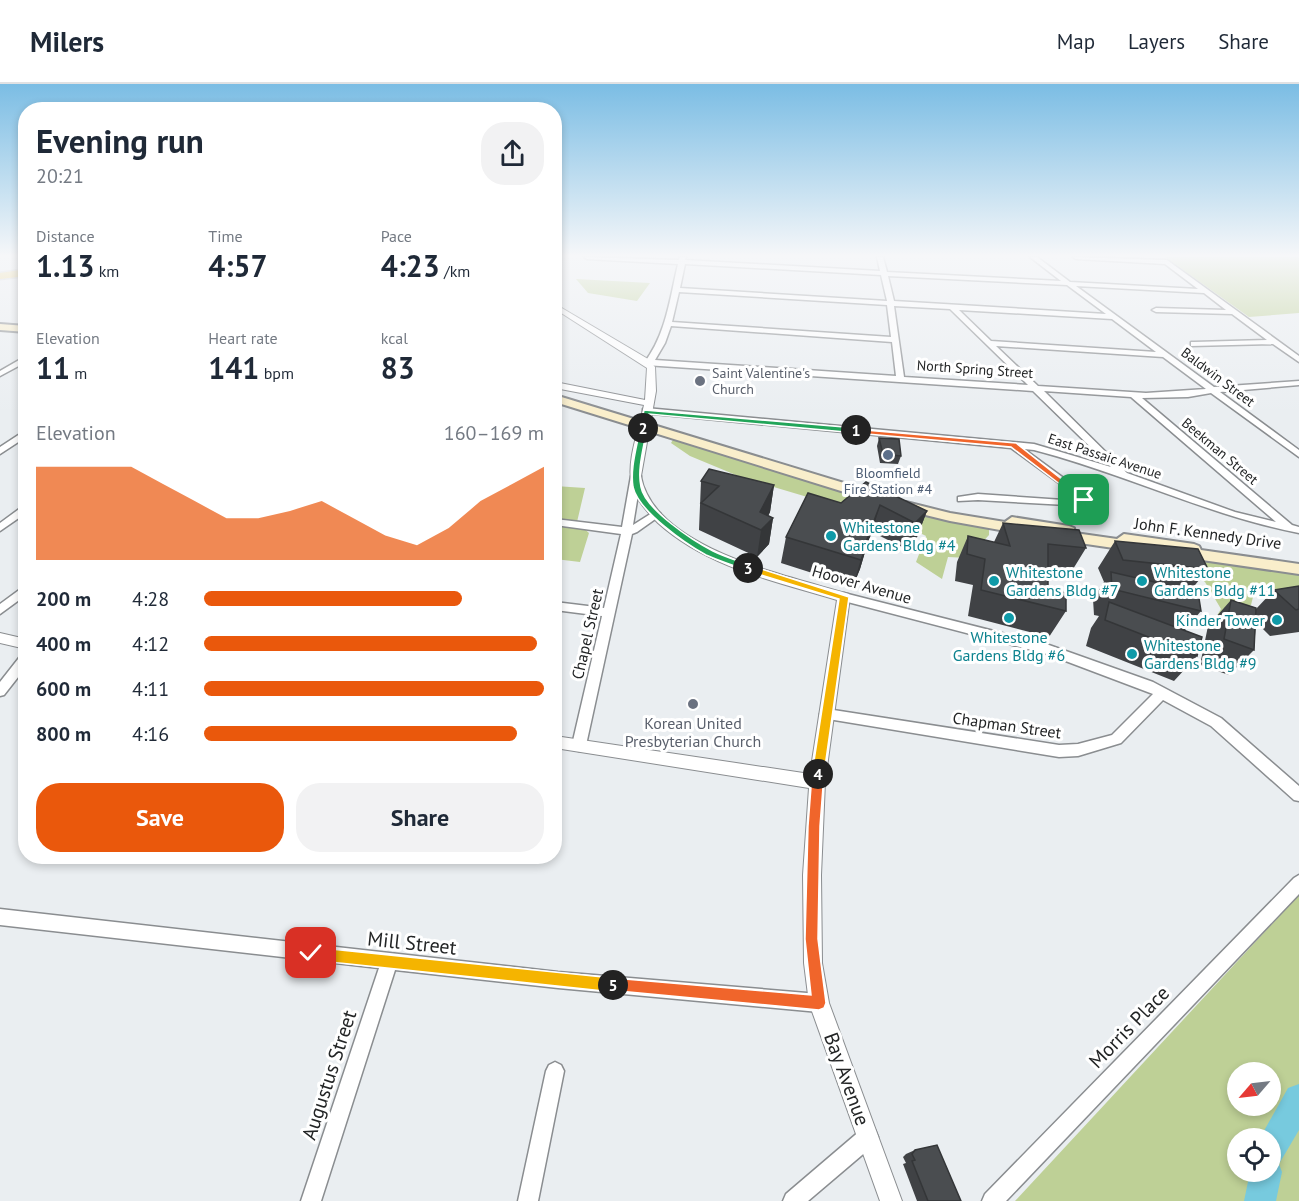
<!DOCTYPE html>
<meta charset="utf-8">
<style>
body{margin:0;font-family:"PT Sans",sans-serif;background:#f2f2f3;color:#1f2937;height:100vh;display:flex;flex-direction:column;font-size:22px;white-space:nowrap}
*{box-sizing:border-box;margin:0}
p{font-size:20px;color:#747a83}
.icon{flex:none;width:33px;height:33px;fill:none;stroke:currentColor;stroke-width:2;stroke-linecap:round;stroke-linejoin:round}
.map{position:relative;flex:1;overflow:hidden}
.sheet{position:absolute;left:18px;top:18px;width:544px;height:762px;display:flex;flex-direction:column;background:#fff;border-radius:24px;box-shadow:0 3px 9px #0003}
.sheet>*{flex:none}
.needle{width:39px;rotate:242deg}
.tools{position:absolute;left:1227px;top:978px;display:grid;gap:12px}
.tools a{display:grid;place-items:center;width:54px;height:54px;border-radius:50%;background:#fff;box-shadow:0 3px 9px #0003;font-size:30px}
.pin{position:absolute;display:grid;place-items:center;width:51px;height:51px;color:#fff;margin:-26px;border-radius:12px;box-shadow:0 3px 9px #0006}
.km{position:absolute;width:30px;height:30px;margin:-15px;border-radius:50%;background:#222;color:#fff;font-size:16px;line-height:30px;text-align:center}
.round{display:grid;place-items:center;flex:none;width:63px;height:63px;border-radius:24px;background:#f2f2f3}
.head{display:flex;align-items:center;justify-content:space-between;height:102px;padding:0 18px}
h1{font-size:33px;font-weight:800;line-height:45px}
.stats{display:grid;grid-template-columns:repeat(3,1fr);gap:9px;height:102px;padding:6px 18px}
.stats div{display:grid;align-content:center}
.stats b{font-size:30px;font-weight:800}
.stats small{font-size:16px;font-weight:400}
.stats p{font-size:16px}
.chart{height:168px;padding:12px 18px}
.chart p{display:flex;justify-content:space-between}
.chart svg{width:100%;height:108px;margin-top:6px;fill:#ea580c;opacity:.7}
.cta{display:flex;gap:12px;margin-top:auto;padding:12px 18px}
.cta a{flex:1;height:69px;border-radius:24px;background:#ea580c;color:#fff;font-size:24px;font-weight:800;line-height:69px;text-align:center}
.cta a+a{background:#f2f2f3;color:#1f2937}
ul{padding:0 18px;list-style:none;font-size:20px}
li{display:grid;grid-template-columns:96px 72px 1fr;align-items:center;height:45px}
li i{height:15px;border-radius:8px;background:#ea580c}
header{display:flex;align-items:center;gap:36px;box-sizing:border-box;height:84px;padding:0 30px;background:#fff;border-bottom:2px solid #e0e1e3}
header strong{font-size:28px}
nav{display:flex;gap:33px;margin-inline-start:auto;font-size:21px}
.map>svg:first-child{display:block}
.green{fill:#bed096;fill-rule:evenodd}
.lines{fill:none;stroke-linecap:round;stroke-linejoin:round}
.river{fill:#77cade;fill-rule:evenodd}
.minor-casing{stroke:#8a8d90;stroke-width:3}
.tertiary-casing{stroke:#8a8d90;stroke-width:2}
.secondary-casing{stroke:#8a8d90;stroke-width:4}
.motorway-casing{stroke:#cacbcb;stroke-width:3}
.minor{fill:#fff;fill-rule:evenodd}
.tertiary{fill:#fff;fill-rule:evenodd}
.secondary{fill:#f9eecb;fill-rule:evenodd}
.motorway{fill:#ebc852;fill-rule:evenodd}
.wall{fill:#404245}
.shaded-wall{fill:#343638}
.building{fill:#4a4d50;stroke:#343638;stroke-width:1.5}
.split-1{fill:#f0652b;stroke:#fff;stroke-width:1.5}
.split-2{fill:#22a559;stroke:#fff;stroke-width:1.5}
.split-3{fill:#22a559;stroke:#fff;stroke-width:1.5}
.split-4{fill:#f5b400;stroke:#fff;stroke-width:1.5}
.split-5{fill:#f0652b;stroke:#fff;stroke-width:1.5}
.split-6{fill:#f5b400;stroke:#fff;stroke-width:1.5}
.worship-dot{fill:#6b7280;stroke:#fff;stroke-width:2}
.service-dot{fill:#5c6f8a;stroke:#fff;stroke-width:2}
.culture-dot{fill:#0f9aa8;stroke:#fff;stroke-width:2}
.labels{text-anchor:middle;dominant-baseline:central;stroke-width:6;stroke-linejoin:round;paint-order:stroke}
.far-street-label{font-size:14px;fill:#232526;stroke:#fff}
.far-worship-label{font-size:14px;fill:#5b616d;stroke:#fff;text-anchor:start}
.far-service-label{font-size:14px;fill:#4e5e75;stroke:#fff}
.culture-label{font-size:16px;fill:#0d838f;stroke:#fff;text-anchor:start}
.street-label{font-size:16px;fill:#232526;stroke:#fff}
.worship-label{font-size:16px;fill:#5b616d;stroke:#fff}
.near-street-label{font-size:20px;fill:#232526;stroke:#fff}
</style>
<header>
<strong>Milers</strong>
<nav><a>Map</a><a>Layers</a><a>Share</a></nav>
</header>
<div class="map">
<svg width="1299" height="1117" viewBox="0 0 1299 1117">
<rect width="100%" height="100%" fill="#eaeef1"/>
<!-- green -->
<path class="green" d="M1165,173H1299V229L1249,233Z
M576,195L650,199L637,217L588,209Z
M674,354L945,436L989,444V451L968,474L948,473L942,495L916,478L926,452L862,420L849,421L814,415L743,394L690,372L671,359Z
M555,402L585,404L577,438L589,449L580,478L555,475Z
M1182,472L1299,489V510L1256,501L1251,521L1237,526L1255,552L1234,549L1213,538L1221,525L1205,498L1181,476Z
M1299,811V1117H1015ZM1238,988H1270V1022H1238ZM1238,1054H1270V1088H1238Z"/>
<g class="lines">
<!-- river -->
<path class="river" d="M1299,1000V1046L1279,1080L1282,1088L1276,1117H1244L1250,1088H1270V1054H1260L1288,1004Z"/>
<defs>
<path id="minor" d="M584,173L679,176L680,173H686L685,176L880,187L877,173H883L887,188L1061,197L1030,173H1037L1070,198L1198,205L1165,180L1076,175L1073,173L1167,176L1299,272V278L1273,260L1191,262V258H1194L1267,256L1232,230L1156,228L1152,226L1156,224L1226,226L1204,209L1076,202L1214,303L1299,297V301L1220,308L1299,366V373L1211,309L1188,313L1142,314L1292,441L1299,443V449C1207,431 1124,389 1034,366L1024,365L1084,409L1089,415L1085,422L978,416L958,417V413L978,410L1078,417V413L1011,364L643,329V325L646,324L1034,360L1111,383L1033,307L645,281L644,279C666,251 670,214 678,180L587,175ZM685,180L881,191L887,217L680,204ZM888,192L1067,201L1106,230L894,217ZM679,208L887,221L891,253L672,238ZM894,222L950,225L1028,301L904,293ZM959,226L1112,235L1156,268L991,257ZM671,242L892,258L896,292L655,276L665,259ZM996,262L1163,273L1206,305L1146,309L1038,302ZM1044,307L1131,313L1276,438L1235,428L1127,389Z
M26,272V278L0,292V287Z
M26,346V353L0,370V363Z
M636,389L641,392L633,441L652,429H660L661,431L637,448L632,450L586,661L584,665L579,667L574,665L572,661L602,532L555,526V518L604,524L621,450L555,441V435L622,443L631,392Z
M26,420V429L0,447V439Z
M26,501V511L0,530V520Z
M844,509L1049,561L1153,598L1221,634L1299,702V717L1294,716L1211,642L1163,616L1121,659L1078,672L1059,673L822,634L820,630L822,626L827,625L1059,661L1078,660L1112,651L1153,610L1047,570L840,516L838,513L840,510Z
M26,568V583L4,611L0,612V598L22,570Z
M1299,791V810L1006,1117H982L985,1110L1294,794Z
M0,825L558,888L819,910L825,913L828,919L825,925L819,928L558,904L395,886L321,1117H301L379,884L0,841Z
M555,978L561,981L564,987L538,1117H518L546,987L549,981Z
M868,1043L875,1046L878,1053L875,1060L808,1117H783L786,1110L861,1046Z"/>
<path id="tertiary" d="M555,220L648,275L655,283L656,307L641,392C654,465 789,492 849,510L850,513L825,698L821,791L822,879L829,919L902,1117H880L809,919L804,879L803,791L809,704L555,664V652L810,690L837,516C775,497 708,484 658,439C648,429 636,416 632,402C626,377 639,346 644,321L555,304V298L645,316L647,284L555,225Z
M0,549L26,555V565L0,559Z"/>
<path id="secondary" d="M0,240L26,242V248L0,246Z
M555,311L880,410L882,413L880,416H870L555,318Z
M906,418L950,429L1005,438L1012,433L1069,442L1074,444L1075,449L1117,455L1124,450L1194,460L1199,462L1201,466L1299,480V490L1181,473L1176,471L1174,467L1141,462L1134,467L1059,456L1054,454L1053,449L1029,445L1022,450L950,437L901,425L899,422Z"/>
<path id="motorway" d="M26,185V192L0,195V189Z"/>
</defs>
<!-- minor casing -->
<use href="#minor" class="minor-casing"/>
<!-- tertiary casing -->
<use href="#tertiary" class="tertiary-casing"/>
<!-- secondary casing -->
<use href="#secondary" class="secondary-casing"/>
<!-- motorway casing -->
<use href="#motorway" class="motorway-casing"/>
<!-- minor -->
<use href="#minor" class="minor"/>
<!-- tertiary -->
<use href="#tertiary" class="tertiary"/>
<!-- secondary -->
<use href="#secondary" class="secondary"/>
<!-- motorway -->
<use href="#motorway" class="motorway"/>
</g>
<!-- wall -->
<path class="wall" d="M879,354L901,372L898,380L880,379L877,362Z
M701,397L774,401L770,428L768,432L773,434L769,460L757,473L699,446Z
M866,398L927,427L917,453L906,465L872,448L868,458L860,485L853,502L781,479L786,453L841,419Z
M1003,439L1086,464L1070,490L1048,488V505L1066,527L1049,553L968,532L973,501L955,497L957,478L968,452L994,458Z
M1115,457L1208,485L1191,506L1201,527L1185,546L1197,572L1174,597L1086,562L1091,544L1099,532L1094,531L1093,515L1104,498L1098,484Z
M1299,502V548L1270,552L1256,538L1254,566L1229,591L1200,581L1208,542L1231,516L1256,525L1274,506Z
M915,1066L961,1117H917L903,1080L906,1079L903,1073L906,1070Z"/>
<!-- shaded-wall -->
<path class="shaded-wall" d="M774,401L770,428L761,446L760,428Z
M880,421L872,448L863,471L868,458L860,485L853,502L866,458Z
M927,427L917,453L906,465L915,439Z
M773,434L769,460L757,473L761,446Z"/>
<!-- building -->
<path class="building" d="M879,354L899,355L901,372L883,370Z
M709,385L774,401L760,428L773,434L761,446L701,419L719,402L701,397Z
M866,398L927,427L915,439L880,421L866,458H868L861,476L786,453L808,409L841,419Z
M1003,439L1079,446L1086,464L1048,460V505L1066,509V527L981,506L985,475L967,470L968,452L1010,462Z
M1115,457L1198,465L1208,485L1123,476Z
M1111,488L1198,508L1201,527L1112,505Z
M1299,502V525L1296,526L1274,506Z
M1231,516L1256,524L1254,566L1224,555Z
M1109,518L1202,553L1197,572L1105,536Z
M937,1061L961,1117H928L912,1077L915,1076L912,1070L915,1066Z"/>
<!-- sky -->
<linearGradient id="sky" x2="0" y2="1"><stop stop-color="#7bbde4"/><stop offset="0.52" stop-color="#f6f7f9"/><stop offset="1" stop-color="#f6f7f9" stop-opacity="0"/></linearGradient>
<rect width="1299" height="330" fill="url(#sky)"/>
<!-- split-1 -->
<path class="split-1" d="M853,345L1016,359L1088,416L1082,417L1011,363L856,349Z"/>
<!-- split-2 -->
<path class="split-2" d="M644,326L856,344L860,346L856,349L649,330L647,344L643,346L640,344Z"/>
<!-- split-3 -->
<path class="split-3" d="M643,342L647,344C644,363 637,385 641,403C645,425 693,457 713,467C725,473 739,477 752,482V486H745C733,481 719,477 706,471C686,460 638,427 633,403C630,384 637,363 640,344Z"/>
<!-- split-4 -->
<path class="split-4" d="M745,482H752L849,513L824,690L818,695L812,690L839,515L745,486Z"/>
<!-- split-5 -->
<path class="split-5" d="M818,685L824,690L820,742L818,855L826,919L824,924L819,926L608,906L606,901L608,896L613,894L811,911L805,855L808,742L812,690Z"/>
<!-- split-6 -->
<path class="split-6" d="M311,863L613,894L618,896L620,901L618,906L613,908L311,876L307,874L305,869L307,864Z"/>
<!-- markers -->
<g class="worship-dot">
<circle cx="700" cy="297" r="6"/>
<circle cx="693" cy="620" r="6"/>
</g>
<circle class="service-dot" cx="888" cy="371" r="6"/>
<g class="culture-dot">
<circle cx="831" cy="452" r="6"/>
<circle cx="994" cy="497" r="6"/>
<circle cx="1142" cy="497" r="6"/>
<circle cx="1009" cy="534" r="6"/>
<circle cx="1277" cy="536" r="6"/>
<circle cx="1132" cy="570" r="6"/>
</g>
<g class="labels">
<!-- far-street labels -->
<g class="far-street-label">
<text transform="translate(975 285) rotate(4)">North Spring Street</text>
<text transform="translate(1218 293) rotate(37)">Baldwin Street</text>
<text transform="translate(1220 367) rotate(40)">Beekman Street</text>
<text transform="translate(1105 372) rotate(18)">East Passaic Avenue</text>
</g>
<!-- far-worship labels -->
<g class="far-worship-label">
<text x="712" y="289">Saint Valentine's<tspan x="712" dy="16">Church</tspan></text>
</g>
<!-- far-service labels -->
<g class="far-service-label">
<text x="888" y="389">Bloomfield<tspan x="888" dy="16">Fire Station #4</tspan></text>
</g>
<!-- culture labels -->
<g class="culture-label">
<text x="843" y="443">Whitestone<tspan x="843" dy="18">Gardens Bldg #4</tspan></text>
<text x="1006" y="488">Whitestone<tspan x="1006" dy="18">Gardens Bldg #7</tspan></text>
<text x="1154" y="488">Whitestone<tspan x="1154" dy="18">Gardens Bldg #11</tspan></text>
<text x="1265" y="536" text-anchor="end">Kinder Tower</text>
<text x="1009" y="553" text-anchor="middle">Whitestone<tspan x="1009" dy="18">Gardens Bldg #6</tspan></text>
<text x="1144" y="561">Whitestone<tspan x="1144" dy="18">Gardens Bldg #9</tspan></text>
</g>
<!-- street labels -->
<g class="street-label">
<text transform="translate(1208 449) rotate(8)">John F. Kennedy Drive</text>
<text transform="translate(862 500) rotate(16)">Hoover Avenue</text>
<text transform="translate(587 550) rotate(-77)">Chapel Street</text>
<text transform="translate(1007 641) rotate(8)">Chapman Street</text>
</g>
<!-- worship labels -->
<g class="worship-label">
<text x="693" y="639">Korean United<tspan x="693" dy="18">Presbyterian Church</tspan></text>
</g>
<!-- near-street labels -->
<g class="near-street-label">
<text transform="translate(412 859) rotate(6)">Mill Street</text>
<text transform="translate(1129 943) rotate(-46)">Morris Place</text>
<text transform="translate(329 991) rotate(-72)">Augustus Street</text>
<text transform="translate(847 995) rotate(70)">Bay Avenue</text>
</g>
</g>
</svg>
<div class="tools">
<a><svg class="needle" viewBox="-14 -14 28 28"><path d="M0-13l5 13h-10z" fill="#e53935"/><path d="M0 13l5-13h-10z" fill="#747a83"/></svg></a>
<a><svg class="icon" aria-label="locate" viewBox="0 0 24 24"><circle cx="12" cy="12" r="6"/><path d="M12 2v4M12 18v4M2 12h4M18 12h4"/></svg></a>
</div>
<div class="pin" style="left:1084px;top:416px;background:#1e9e55"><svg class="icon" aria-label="arrive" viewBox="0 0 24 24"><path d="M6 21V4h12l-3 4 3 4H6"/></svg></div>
<div class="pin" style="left:311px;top:869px;background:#d93025"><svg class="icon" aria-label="check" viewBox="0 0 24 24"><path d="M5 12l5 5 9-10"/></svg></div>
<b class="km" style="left:856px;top:346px">1</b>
<b class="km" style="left:643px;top:344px">2</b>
<b class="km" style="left:748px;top:484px">3</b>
<b class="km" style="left:818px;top:690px">4</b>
<b class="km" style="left:613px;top:901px">5</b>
<section class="sheet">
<div class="head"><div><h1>Evening run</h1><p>20:21</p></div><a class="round"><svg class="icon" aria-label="share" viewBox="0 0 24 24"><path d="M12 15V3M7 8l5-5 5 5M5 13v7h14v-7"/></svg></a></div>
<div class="stats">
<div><p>Distance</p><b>1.13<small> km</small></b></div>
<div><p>Time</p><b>4:57</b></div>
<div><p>Pace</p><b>4:23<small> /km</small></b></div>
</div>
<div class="stats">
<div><p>Elevation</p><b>11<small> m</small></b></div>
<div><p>Heart rate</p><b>141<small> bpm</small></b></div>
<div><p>kcal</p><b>83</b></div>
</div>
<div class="chart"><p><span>Elevation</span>160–169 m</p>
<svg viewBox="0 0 160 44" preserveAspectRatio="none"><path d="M0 44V6L10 6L20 6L30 6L40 13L50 20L60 27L70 27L80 24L90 20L100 27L110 34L120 38L130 31L140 20L150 13L160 6V44z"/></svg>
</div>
<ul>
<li><b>200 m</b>4:28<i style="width:76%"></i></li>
<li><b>400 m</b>4:12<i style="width:98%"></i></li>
<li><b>600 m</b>4:11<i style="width:100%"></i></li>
<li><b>800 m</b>4:16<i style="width:92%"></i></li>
</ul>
<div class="cta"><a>Save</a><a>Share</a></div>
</section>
</div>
